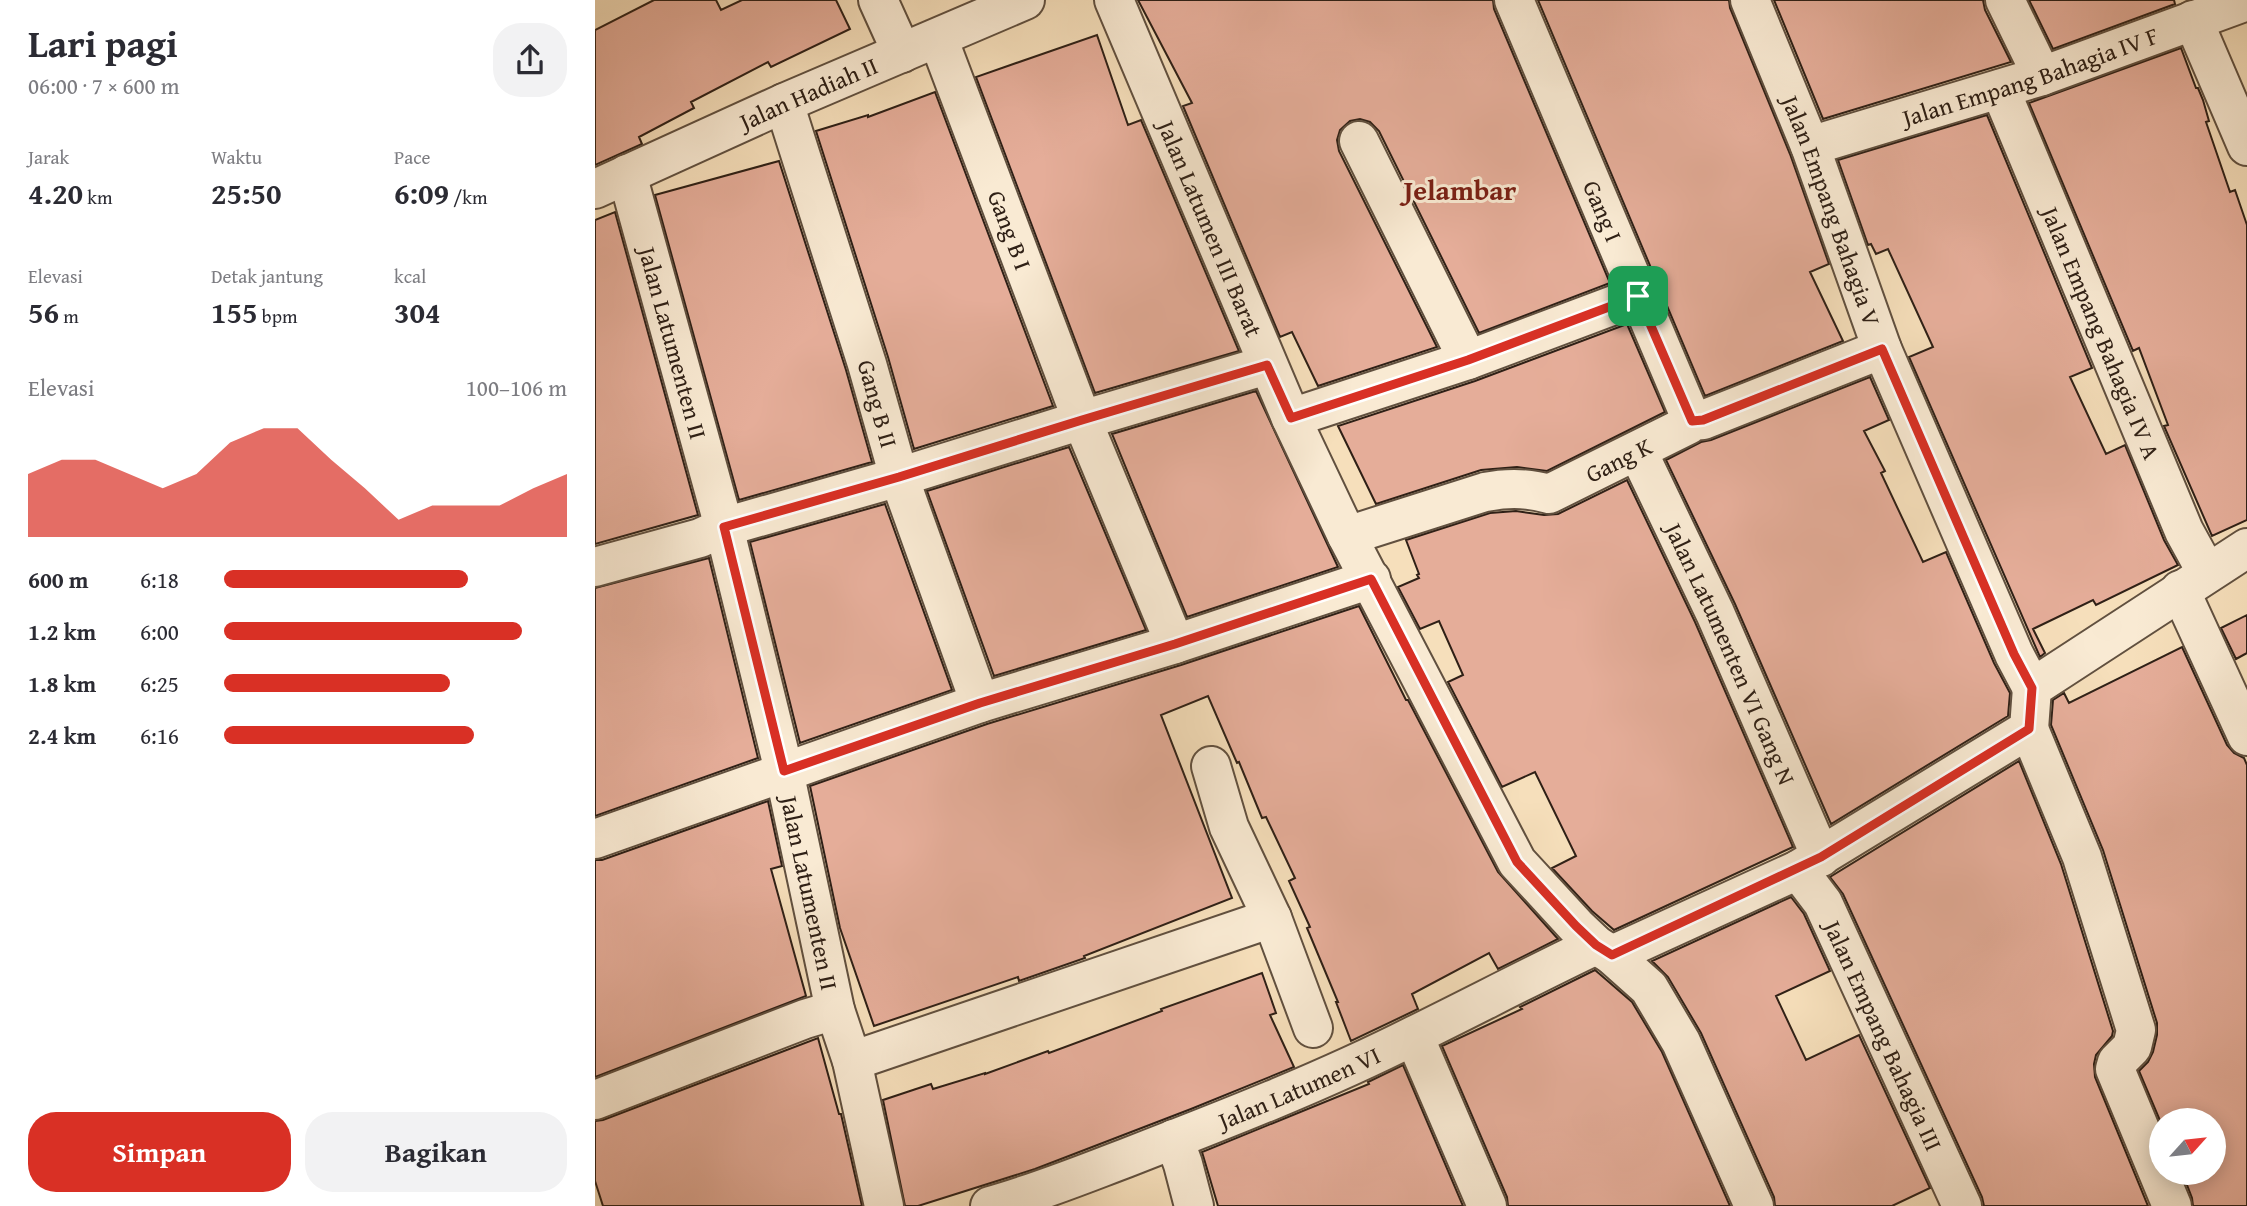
<!DOCTYPE html>
<html lang="id">
<meta charset="utf-8">
<style>
body{margin:0;font-family:"Gentium Book Plus",serif;background:#f2f2f3;color:#2b2b33;height:100vh;display:flex;flex-direction:column;font-size:26px;white-space:nowrap}
*{box-sizing:border-box;margin:0}
p{font-size:23px;color:#7c7c81}
.icon{flex:none;width:38px;height:38px;fill:none;stroke:currentColor;stroke-width:2;stroke-linecap:round;stroke-linejoin:round}
.map{position:relative;flex:1;overflow:hidden}
.drawer{display:flex;flex-direction:column;background:#fff;width:595px}
.drawer>*{flex:none}
.needle{width:46px;rotate:63deg}
.tools{position:absolute;left:1554px;top:1108px;display:grid;gap:14px}
.tools a{display:grid;place-items:center;width:77px;height:77px;border-radius:50%;background:#fff;box-shadow:0 4px 18px #0003;font-size:35px}
.pin{position:absolute;display:grid;place-items:center;width:60px;height:60px;color:#fff;margin:-30px;border-radius:14px;box-shadow:0 4px 10px #0006}
.round{display:grid;place-items:center;flex:none;width:74px;height:74px;border-radius:28px;background:#f2f2f3}
.overview{display:flex;align-items:center;justify-content:space-between;height:119px;padding:0 28px}
h1{font-size:38px;font-weight:800;line-height:52px}
.metrics{display:grid;grid-template-columns:repeat(3,1fr);gap:10px;height:119px;padding:7px 28px}
.metrics div{display:grid;align-content:center}
.metrics b{font-size:30px;font-weight:800}
.metrics small{font-size:19px;font-weight:400}
.metrics p{font-size:19px}
.chart{height:196px;padding:14px 28px}
.chart p{display:flex;justify-content:space-between}
.chart svg{width:100%;height:126px;margin-top:7px;fill:#d93025;opacity:.7}
.button{display:flex;gap:14px;margin-top:auto;padding:14px 28px}
.button a{flex:1;height:80px;border-radius:28px;background:#d93025;color:#fff;font-size:28px;font-weight:800;line-height:80px;text-align:center}
.button a+a{background:#f2f2f3;color:#2b2b33}
ul{padding:0 28px;list-style:none;font-size:23px}
li{display:grid;grid-template-columns:112px 84px 1fr;align-items:center;height:52px}
li i{height:18px;border-radius:9px;background:#d93025}
main{display:flex;flex:1;min-height:0}
.map>svg:first-child{display:block}
.building{fill:#e5ad99;stroke:#2f2016;stroke-width:2}
.lines{fill:none;stroke-linecap:round;stroke-linejoin:round}
.street-casing{stroke:#61503f;stroke-width:42}
.street{stroke:#f9ead3;stroke-width:38}
.route-casing{stroke:#fff;stroke-width:14}
.route{stroke:#d93025;stroke-width:9}
.labels{text-anchor:middle;dominant-baseline:central;stroke-width:6;stroke-linejoin:round;paint-order:stroke}
.street-label{font-size:24px;fill:#2f2016;stroke:#f9ead3}
.quarter-label{font-size:28px;font-weight:bold;fill:#7a1f14;stroke:#f9ead3}
</style>
<main>
<section class="drawer">
<div class="overview"><div><h1>Lari pagi</h1><p>06:00 · 7 × 600 m</p></div><a class="round"><svg class="icon" aria-label="share" viewBox="0 0 24 24"><path d="M12 15V3M7 8l5-5 5 5M5 13v7h14v-7"/></svg></a></div>
<div class="metrics">
<div><p>Jarak</p><b>4.20<small> km</small></b></div>
<div><p>Waktu</p><b>25:50</b></div>
<div><p>Pace</p><b>6:09<small> /km</small></b></div>
</div>
<div class="metrics">
<div><p>Elevasi</p><b>56<small> m</small></b></div>
<div><p>Detak jantung</p><b>155<small> bpm</small></b></div>
<div><p>kcal</p><b>304</b></div>
</div>
<div class="chart"><p><span>Elevasi</span>100–106 m</p>
<svg viewBox="0 0 160 44" preserveAspectRatio="none"><path d="M0 44V22L10 17L20 17L30 22L40 27L50 22L60 11L70 6L80 6L90 17L100 27L110 38L120 33L130 33L140 33L150 27L160 22V44z"/></svg>
</div>
<ul>
<li><b>600 m</b>6:18<i style="width:71%"></i></li>
<li><b>1.2 km</b>6:00<i style="width:87%"></i></li>
<li><b>1.8 km</b>6:25<i style="width:66%"></i></li>
<li><b>2.4 km</b>6:16<i style="width:73%"></i></li>
</ul>
<div class="button"><a>Simpan</a><a>Bagikan</a></div>
</section>
<div class="map">
<svg width="1652" height="1206" viewBox="0 0 1652 1206">
<rect width="100%" height="100%" fill="#f6dfbb"/>
<filter id="stains"><feTurbulence type="fractalNoise" baseFrequency=".00286" numOctaves="4"/><feColorMatrix values="0 0 0 0 .2 0 0 0 0 .09 0 0 0 0 .02 0 0 0 .5 -.17"/></filter>
<radialGradient id="worn" r=".72"><stop offset=".6" stop-color="#630" stop-opacity="0"/><stop offset="1" stop-color="#630" stop-opacity=".3"/></radialGradient>
<!-- building -->
<path class="building" d="M59,0H121L126,10L147,0H241L255,29L176,67L173,62L96,102L99,108L44,137L47,144L0,165V30Z
M543,0H898L899,9L1015,283L884,333L784,131L775,122L765,119L755,121L745,130L742,140L744,151L842,347L723,386L697,332L685,337L588,106L597,103Z
M943,0H1134L1135,8L1195,154L1234,264L1215,272L1248,341L1110,396Z
M1179,0H1388L1390,10L1416,62L1228,119Z
M1434,0H1579L1580,4L1458,49Z
M502,35L533,125L546,120L644,351L500,393L381,77Z
M1586,48L1601,88H1603L1608,100L1614,121L1611,122L1635,192L1640,190L1652,225V520L1617,536L1569,426L1573,425L1544,348L1538,351L1434,103Z
M340,92L458,406L319,449L293,357L221,131L273,115V117Z
M1392,115L1497,368L1475,377L1511,454L1530,445L1569,540L1583,565L1501,605L1498,600L1438,629L1450,653L1445,657L1314,357L1338,347L1293,249L1281,254L1276,244L1273,245L1243,160Z
M184,161L251,370L277,462L144,500L60,195Z
M20,212L103,515L0,544V220Z
M1032,324L1070,412L952,471L922,467L886,470L781,504L743,426L880,381Z
M1275,377L1294,420L1269,431L1290,471L1286,473L1328,562L1351,552L1399,663L1415,693L1413,716L1236,824L1140,604L1071,460L1106,442L1116,440Z
M661,391L743,567L592,617L517,434Z
M474,447L551,630L399,676L332,491Z
M1032,480L1100,622L1198,847L1019,930L997,911L957,868L981,856L940,772L907,787L853,682L868,675L844,621L825,629L803,587L824,578L822,575L824,574L811,540L895,513L921,511L949,515L963,514Z
M290,504L357,690L205,743L155,542Z
M114,558L163,758L0,816V588Z
M764,606L811,700H813L903,872L963,939L903,969L894,953L817,994L823,1009L756,1041L741,1002H743L712,928L715,927L694,881L700,878L671,817L667,818L644,762L642,763L613,696L566,715L637,898L489,956L490,958L424,981L423,977L279,1026L245,928L215,786L392,724L586,665Z
M1652,615V653L1641,659L1626,628Z
M1587,647L1632,745L1639,753L1649,758L1652,765V1206H1598L1597,1198L1587,1172H1619V1120H1566V1123L1544,1071L1553,1062L1558,1052L1562,1035V1023L1508,850L1456,725L1458,700L1469,693L1474,703Z
M1424,761L1466,864L1518,1031L1517,1036L1501,1055L1499,1064L1500,1077L1553,1206H1389L1387,1197L1248,894L1235,877Z
M173,801L187,866L176,869L211,996L0,1077V860H7Z
M1196,897L1209,914L1235,971L1181,996L1211,1060L1264,1035L1335,1188L1297,1206H1180L1179,1197L1106,1033L1073,977L1057,961Z
M1000,970L1037,1002L1067,1052L1135,1206H913L912,1197L847,1046L927,1009L925,1007Z
M667,973L681,1013L675,1015L699,1067L596,1109L440,1169L323,1206H310L288,1100L336,1084L338,1089L390,1073V1074L453,1051L454,1053L567,1011L566,1009Z
M223,1038L244,1114H246L267,1206H8L0,1181V1121L8,1120Z
M808,1065L868,1206H623L607,1152L774,1084L773,1082Z"/>
<g class="lines">
<defs>
<g id="street">
<path d="M283,0L307,53"/>
<path id="s1" d="M519,0L696,418L752,536L922,862L981,926L1001,945L1017,955L1054,988L1086,1042L1159,1206"/>
<path id="s2" d="M919,0L1097,421"/>
<path id="s3" d="M1155,0L1215,146L1287,349L1419,654L1437,688"/>
<path d="M1410,0L1447,76"/>
<path d="M1598,20L1652,146"/>
<path id="s4" d="M343,38L487,420L580,644"/>
<path id="s5" d="M1405,89L1589,531L1612,573"/>
<path id="s6" d="M189,103L272,364L304,477L385,703"/>
<path d="M764,141L873,360"/>
<path id="s7" d="M1215,146L1447,76L1652,1"/>
<path id="s8" d="M32,174L129,527L189,771L240,1010L257,1061L289,1206"/>
<path id="s9" d="M0,189L189,103L430,0"/>
<path d="M696,418L873,360L1043,296"/>
<path id="s10" d="M1043,452L1120,613L1226,857"/>
<path id="s11" d="M752,536L890,492C910,488 934,488 954,494L1093,425L1097,421L1108,420L1287,349"/>
<path d="M0,567L105,538L129,527L304,477L487,420L672,365"/>
<path d="M1585,590L1652,736"/>
<path d="M1434,729L1487,857L1541,1030L1537,1047L1522,1062L1520,1069L1577,1206"/>
<path d="M616,766L634,827L677,918L718,1028"/>
<path d="M0,839L385,703L580,644L776,579"/>
<path id="s12" d="M1203,870L1228,903L1367,1206"/>
<path d="M1017,955L1203,870L1434,729L1437,688L1652,548"/>
<path d="M819,1036L892,1206"/>
<path d="M257,1061L677,918"/>
<path d="M0,1100L210,1019L240,1010"/>
<path d="M579,1139L588,1164L599,1206"/>
<path id="s13" d="M395,1206C442,1193 486,1175 531,1158C629,1120 727,1082 820,1035C881,1005 940,974 1001,945"/>
</g>
</defs>
<!-- street casing -->
<use href="#street" class="street-casing"/>
<!-- street -->
<use href="#street" class="street"/>
</g>
<g class="lines">
<defs>
<path id="route" d="M1043,296L1097,421L1108,420L1287,349L1419,654L1437,688L1434,729L1226,857L1017,955L1001,945L981,926L922,862L776,579L580,644L385,703L189,771L129,527L304,477L487,420L672,365L696,418L873,360Z"/>
</defs>
<!-- route casing -->
<use href="#route" class="route-casing"/>
<!-- route -->
<use href="#route" class="route"/>
</g>
<g class="labels">
<!-- street labels -->
<g class="street-label">
<text stroke="none"><textPath href="#s7" startOffset="231">Jalan Empang Bahagia IV F</textPath></text>
<text stroke="none"><textPath href="#s9" startOffset="234">Jalan Hadiah II</textPath></text>
<text stroke="none"><textPath href="#s3" startOffset="226">Jalan Empang Bahagia V</textPath></text>
<text stroke="none"><textPath href="#s2" startOffset="229">Gang I</textPath></text>
<text stroke="none"><textPath href="#s4" startOffset="205">Gang B I</textPath></text>
<text stroke="none"><textPath href="#s1" startOffset="248">Jalan Latumen III Barat</textPath></text>
<text stroke="none"><textPath href="#s5" startOffset="264">Jalan Empang Bahagia IV A</textPath></text>
<text stroke="none"><textPath href="#s8" startOffset="175">Jalan Latumenten II</textPath></text>
<text stroke="none"><textPath href="#s6" startOffset="315">Gang B II</textPath></text>
<text stroke="none"><textPath href="#s11" startOffset="287">Gang K</textPath></text>
<text stroke="none"><textPath href="#s10" startOffset="222">Jalan Latumenten VI Gang N</textPath></text>
<text stroke="none"><textPath href="#s8" startOffset="742">Jalan Latumenten II</textPath></text>
<text stroke="none"><textPath href="#s12" startOffset="187">Jalan Empang Bahagia III</textPath></text>
<text stroke="none"><textPath href="#s13" startOffset="331">Jalan Latumen VI</textPath></text>
</g>
<!-- quarter labels -->
<g class="quarter-label">
<text x="865" y="189">Jelambar</text>
</g>
</g>
<rect width="100%" height="100%" filter="url(#stains)"/>
<rect width="100%" height="100%" fill="url(#worn)"/>
</svg>
<div class="tools">
<a><svg class="needle" viewBox="-14 -14 28 28"><path d="M0-13l5 13h-10z" fill="#e53935"/><path d="M0 13l5-13h-10z" fill="#7c7c81"/></svg></a>
</div>
<div class="pin" style="left:1043px;top:296px;background:#1e9e55"><svg class="icon" aria-label="arrive" viewBox="0 0 24 24"><path d="M6 21V4h12l-3 4 3 4H6"/></svg></div>
</div>
</main>
